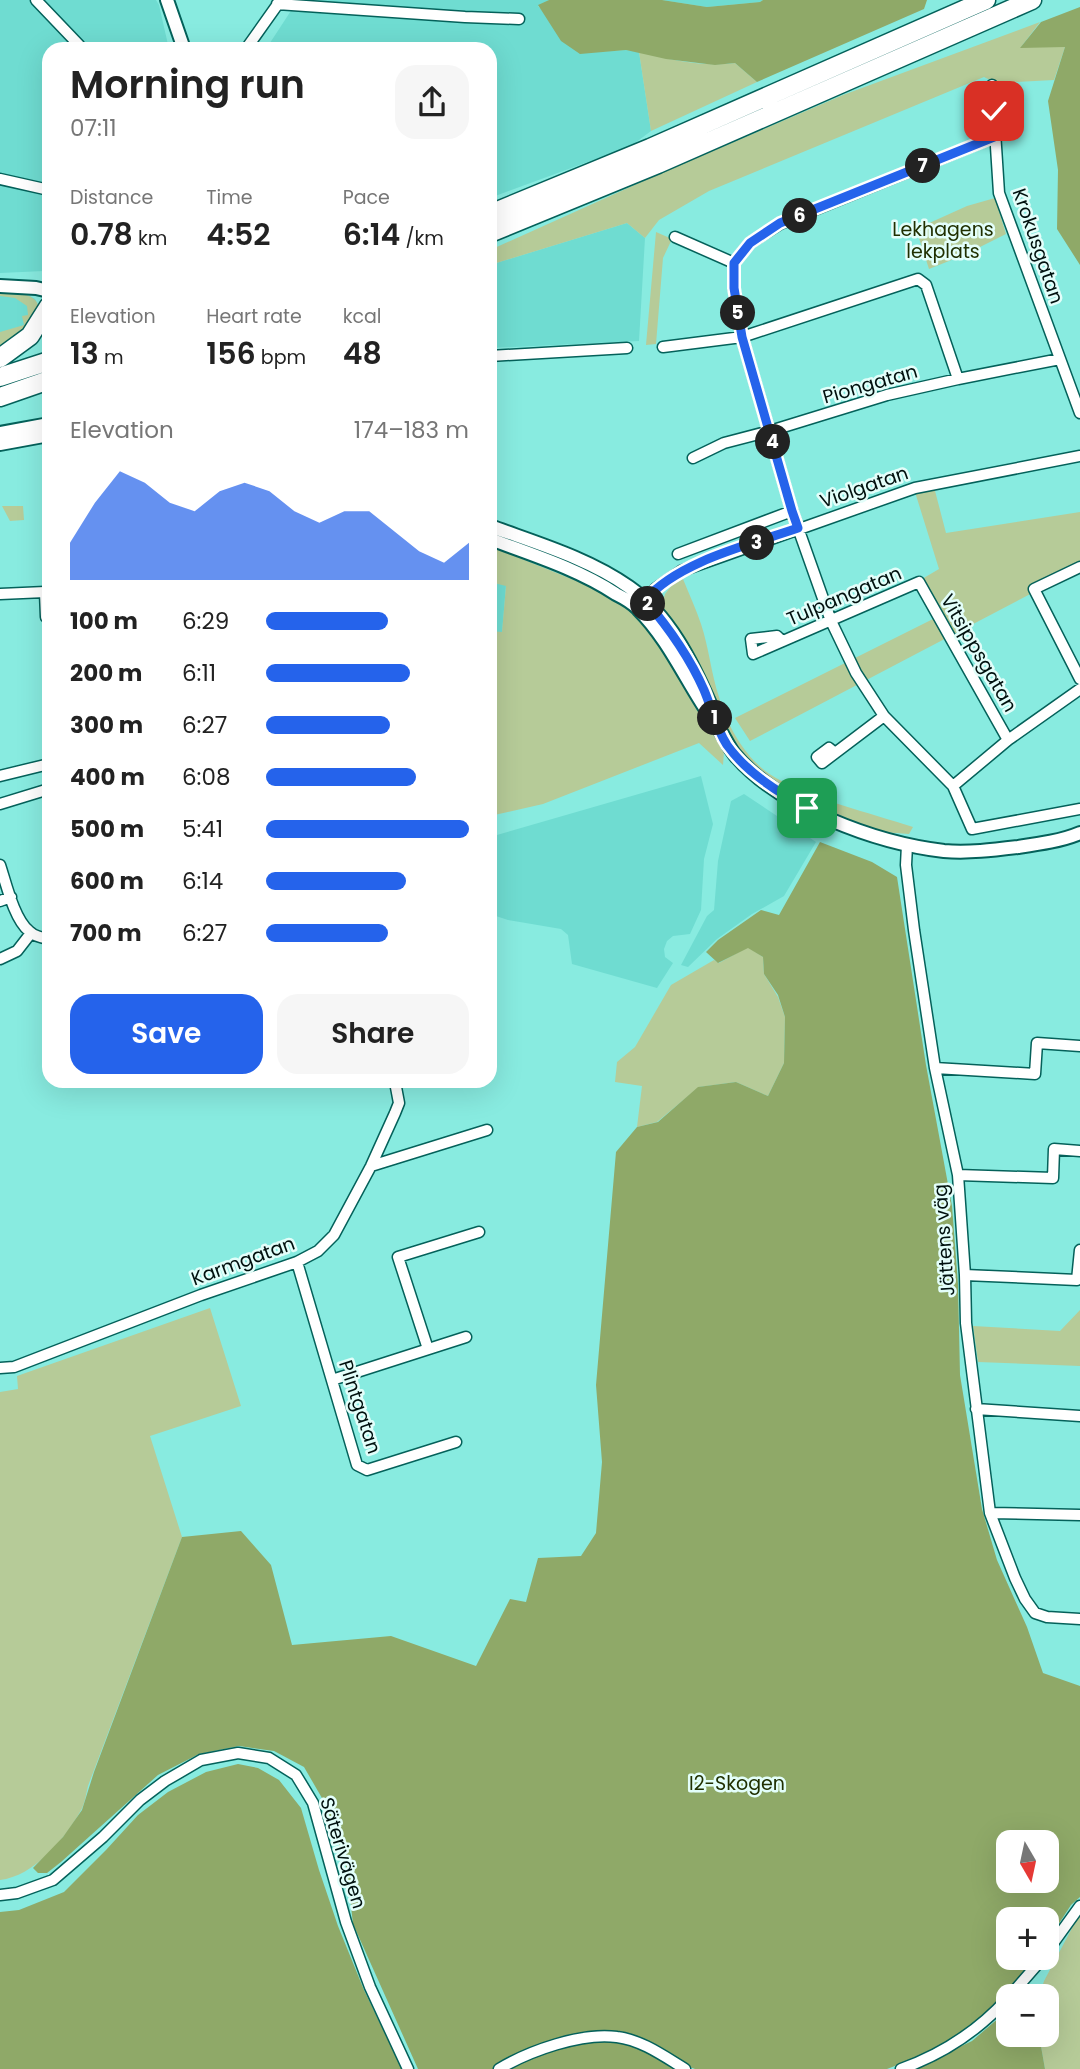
<!DOCTYPE html>
<meta charset="utf-8">
<style>
body{margin:0;font-family:Poppins,sans-serif;background:#f6f6f6;color:#222;height:100vh;display:flex;flex-direction:column;font-size:26px;white-space:nowrap}
*{box-sizing:border-box;margin:0}
p{font-size:23px;color:#767676}
.icon{flex:none;width:38px;height:38px;fill:none;stroke:currentColor;stroke-width:2;stroke-linecap:round;stroke-linejoin:round}
.map{position:relative;flex:1;overflow:hidden}
.side{position:absolute;left:42px;top:42px;width:455px;height:1046px;display:flex;flex-direction:column;background:#fff;border-radius:21px;box-shadow:0 7px 28px #0002}
.side>*{flex:none}
.needle{width:46px;rotate:171deg}
.tools{position:absolute;left:996px;top:1830px;display:grid;gap:14px}
.tools a{display:grid;place-items:center;width:63px;height:63px;border-radius:14px;background:#fff;box-shadow:0 7px 28px #0002;font-size:35px}
.pin{position:absolute;display:grid;place-items:center;width:60px;height:60px;color:#fff;margin:-30px;border-radius:14px;box-shadow:0 4px 10px #0006}
.km{position:absolute;width:35px;height:35px;margin:-18px;border-radius:50%;background:#222;color:#fff;font-size:19px;line-height:35px;text-align:center}
.round{display:grid;place-items:center;flex:none;width:74px;height:74px;border-radius:21px;background:#f6f6f6}
.head{display:flex;align-items:center;justify-content:space-between;height:119px;padding:0 28px}
h1{font-size:38px;font-weight:600;line-height:52px}
.figures{display:grid;grid-template-columns:repeat(3,1fr);gap:10px;height:119px;padding:7px 28px}
.figures div{display:grid;align-content:center}
.figures b{font-size:30px;font-weight:600}
.figures small{font-size:19px;font-weight:400}
.figures p{font-size:19px}
.chart{height:196px;padding:14px 28px}
.chart p{display:flex;justify-content:space-between}
.chart svg{width:100%;height:126px;margin-top:7px;fill:#2563eb;opacity:.7}
.button{display:flex;gap:14px;margin-top:auto;padding:14px 28px}
.button a{flex:1;height:80px;border-radius:21px;background:#2563eb;color:#fff;font-size:28px;font-weight:600;line-height:80px;text-align:center}
.button a+a{background:#f6f6f6;color:#222}
ul{padding:0 28px;list-style:none;font-size:23px}
li{display:grid;grid-template-columns:112px 84px 1fr;align-items:center;height:52px}
li i{height:18px;border-radius:9px;background:#2563eb}
.map>svg:first-child{display:block}
.built{fill:#6fdcd1}
.green{fill:#b6cb98}
.forest{fill:#8fa968;fill-rule:evenodd}
.lines{fill:none;stroke-linecap:round;stroke-linejoin:round}
.minor-casing{stroke:#04615a;stroke-width:13}
.tertiary-casing{stroke:#04615a;stroke-width:16}
.motorway-casing{stroke:#04615a;stroke-width:21}
.minor{stroke:#fff;stroke-width:10}
.tertiary{stroke:#fff;stroke-width:12}
.motorway{stroke:#fff;stroke-width:18}
.route-casing{stroke:#fff;stroke-width:14}
.route{stroke:#2563eb;stroke-width:9}
.labels{text-anchor:middle;dominant-baseline:central;stroke-width:5;stroke-linejoin:round;paint-order:stroke}
.park-label{font-size:19px;fill:#202f00;stroke:#e3fefa}
.street-label{font-size:19px;fill:#00100e;stroke:#e3fefa}
</style>
<div class="map">
<svg width="1080" height="2069" viewBox="0 0 1080 2069">
<rect width="100%" height="100%" fill="#88ebe0"/>
<!-- built -->
<path class="built" d="M0,0H156L159,5L169,49H49V270L44,271L0,273Z
M298,0H549L538,6L580,53L626,50L639,52L651,131L631,146L490,198V49H266Z
M662,0H763L760,2L707,7Z
M627,223L645,238L639,341L490,348V265Z
M0,291L30,296L35,299L38,306L36,316L0,351Z
M490,582L506,585L502,633L490,631Z
M701,776L713,824L704,859L701,910L690,934L673,936L667,941L664,949L665,957L673,963L657,988L572,964L568,935L561,929L508,920L490,914V837Z
M744,794L816,842L784,896L752,914L717,939L688,967L681,965L707,916L714,910L718,861L731,801Z"/>
<!-- green -->
<path class="green" d="M1040,22L1021,47H1065L1054,80L996,83L984,77L709,191L659,220L645,238L627,223L490,265V250L650,178L843,95Z
M639,52C671,60 703,67 735,63L757,82L651,131Z
M995,198L1006,234L964,255L929,269L916,229L967,206Z
M656,232L672,239L663,258L656,344L646,345Z
M0,291C10,293 26,292 34,299C52,314 10,343 0,351V332L24,325L22,316L28,315L27,306L15,298L0,296Z
M934,487L946,533L1080,512V568L750,741L735,718L941,615L922,579L939,569L915,492Z
M2,506H23L24,520L10,521Z
M490,546L599,590L634,614L668,657L690,691L724,752L723,765L699,743L543,804L490,816V631L502,632L506,586L490,582Z
M683,579C689,594 696,609 701,624C709,648 711,673 719,697C728,728 747,762 776,778C818,801 867,812 913,827L909,834C900,833 891,833 882,832C872,830 861,824 851,820C808,802 760,782 734,742L686,642L666,615L662,605L665,594L672,585Z
M748,947L763,957L764,974L778,997L785,1017L784,1063L768,1096L736,1082L699,1087L657,1122L637,1127L642,1086L615,1082L617,1062L635,1047L671,985L714,960L719,963Z
M210,1308L241,1406L150,1436L182,1537L88,1786C86,1794 85,1804 80,1812C64,1840 34,1876 0,1880V1392L18,1389L17,1376Z
M1080,1310V1366L978,1362L973,1326L1060,1331Z
M1080,1913V2069H1045L1039,2035H1046V1997H1039L1044,1981Z"/>
<!-- forest -->
<path class="forest" d="M549,0H662L707,7L760,2L763,0H927L924,9L757,82L735,63L715,65L666,59L626,50L580,54L561,41L538,5Z
M1080,7V265L1057,229L1058,170L1048,101L1065,47L1020,48L1041,22Z
M820,842L872,862L897,877L926,1065L952,1206L958,1284L960,1375L982,1509L997,1560L1027,1627L1043,1673L1080,1686V1897L1071,1905L1047,1942L1046,1920H1008V1958H1036L1035,1960C1012,1985 990,2015 962,2034C941,2049 911,2060 887,2069H695L687,2066L652,2044L621,2033H595L506,2060L493,2069H418L353,1924L347,1870L326,1805L304,1767L274,1751L239,1746L199,1754L158,1775L61,1862L47,1873H38L33,1868L63,1837L82,1810L94,1772L182,1537L241,1531L271,1565L292,1645L391,1636L476,1666L510,1599L526,1602L538,1558L581,1556L596,1533L602,1462L596,1385L616,1152L637,1127L658,1122L698,1087L736,1082L768,1096L784,1063L785,1017L778,995L764,974L763,957L748,948L718,963L706,952L718,940L761,910L779,915ZM1008,1843H1046V1881H1008Z
M238,1764L258,1768L279,1780L301,1808L319,1870L338,1926L364,1990L402,2069H0V1912L19,1910L64,1892L106,1850L138,1815L168,1792L206,1772Z
M1008,2010V2035H1039L1045,2069H913L972,2041Z
M618,2039L650,2051L684,2069H505L551,2049L578,2042Z"/>
<g class="lines">
<defs>
<path id="minor" d="M36,0L79,45L80,49
M277,4L465,17L519,19
M246,49L280,1
M992,85L999,193L1080,413
M994,137L780,224L750,243L734,263V288L742,337L792,511L831,621L856,673L884,716L953,786L972,829L1080,809
M0,179L49,190
M675,237L734,263
M663,347L742,337L918,279L926,285L958,379
M490,356L627,348
M693,458L724,443L770,431L887,395L958,379L1060,359
M678,554L792,511
M1080,567L1034,589L1080,679
M0,594L45,592L46,617
M641,604L656,588L681,571L915,488L1080,456
M782,641L777,636L751,639L753,654L919,582L1008,740
M835,753L829,748L817,757L822,763L884,716
M0,776L49,764
M953,786L1008,740L1080,689
M0,804L49,789
M907,845L906,865L914,930L935,1068L958,1175L965,1275L966,1323L990,1513L1015,1578L1025,1599L1035,1613L1047,1617L1080,1619
M0,865C6,883 14,919 29,931C34,936 42,938 49,939
M0,901L11,897
M0,959L17,951L31,933
M935,1068L1035,1074L1037,1043L1080,1046
M371,1166L487,1130
M958,1175L1053,1178L1054,1149L1080,1151
M297,1262L357,1465L367,1470L456,1442
M965,1275L1077,1280L1080,1250
M428,1349L398,1257L479,1232
M0,1368L14,1367L201,1295L297,1262L318,1251L334,1235L371,1166L395,1113L399,1103L395,1082
M332,1380L466,1337
M976,1409L1080,1416
M990,1513L1080,1515
M0,1895L17,1893L53,1880L103,1837L140,1800L165,1781L201,1760L238,1753L269,1758L296,1775L313,1803L346,1922L370,1987L408,2069
M1046,1953L1080,1906
M1009,1997L1043,1958
M499,2069C529,2051 582,2032 617,2037C642,2040 665,2057 685,2069
M901,2069C943,2054 978,2031 1008,1998"/>
<path id="tertiary" d="M167,0L184,49
M0,286L36,288L49,291
M0,433L49,424
M0,444L49,435
M490,526C536,543 588,558 629,587C669,615 692,662 711,706
M490,539C533,555 578,569 616,594C624,598 633,603 638,609C671,642 688,686 715,723C723,733 727,745 735,755C780,808 876,843 944,851C968,853 993,850 1018,847C1039,844 1061,841 1080,833"/>
<path id="motorway" d="M490,214L650,148L986,0
M490,233L658,164L1032,0
M0,358L30,336L49,306
M0,377L49,361
M0,397L49,380"/>
</defs>
<!-- minor casing -->
<use href="#minor" class="minor-casing"/>
<!-- tertiary casing -->
<use href="#tertiary" class="tertiary-casing"/>
<!-- motorway casing -->
<use href="#motorway" class="motorway-casing"/>
<!-- minor -->
<use href="#minor" class="minor"/>
<!-- tertiary -->
<use href="#tertiary" class="tertiary"/>
<!-- motorway -->
<use href="#motorway" class="motorway"/>
</g>
<g class="lines">
<defs>
<path id="route" d="M807,808C778,792 747,773 727,745C716,728 712,709 704,690C689,656 669,628 645,600C679,561 749,545 798,528L792,511L742,337L734,288V263L750,243L780,223L994,137V111"/>
</defs>
<!-- route casing -->
<use href="#route" class="route-casing"/>
<!-- route -->
<use href="#route" class="route"/>
</g>
<g class="labels">
<!-- park labels -->
<g class="park-label">
<text x="943" y="229">Lekhagens<tspan x="943" dy="22">lekplats</tspan></text>
<text x="737" y="1783">I2-Skogen</text>
</g>
<!-- street labels -->
<g class="street-label">
<text transform="translate(1038 246) rotate(71)">Krokusgatan</text>
<text transform="translate(870 384) rotate(-16)">Piongatan</text>
<text transform="translate(864 487) rotate(-19)">Violgatan</text>
<text transform="translate(844 596) rotate(-23)">Tulpangatan</text>
<text transform="translate(979 653) rotate(60)">Vitsippsgatan</text>
<text transform="translate(944 1240) rotate(-94)">Jättens väg</text>
<text transform="translate(243 1261) rotate(-20)">Karmgatan</text>
<text transform="translate(360 1407) rotate(72)">Plintgatan</text>
<text transform="translate(343 1853) rotate(73)">Säterivägen</text>
</g>
</g>
</svg>
<div class="tools">
<a><svg class="needle" viewBox="-14 -14 28 28"><path d="M0-13l5 13h-10z" fill="#e53935"/><path d="M0 13l5-13h-10z" fill="#767676"/></svg></a>
<a>+</a>
<a>−</a>
</div>
<div class="pin" style="left:807px;top:808px;background:#1e9e55"><svg class="icon" aria-label="arrive" viewBox="0 0 24 24"><path d="M6 21V4h12l-3 4 3 4H6"/></svg></div>
<div class="pin" style="left:994px;top:111px;background:#d93025"><svg class="icon" aria-label="check" viewBox="0 0 24 24"><path d="M5 12l5 5 9-10"/></svg></div>
<b class="km" style="left:715px;top:718px">1</b>
<b class="km" style="left:648px;top:604px">2</b>
<b class="km" style="left:757px;top:543px">3</b>
<b class="km" style="left:773px;top:442px">4</b>
<b class="km" style="left:738px;top:313px">5</b>
<b class="km" style="left:800px;top:216px">6</b>
<b class="km" style="left:923px;top:166px">7</b>
<section class="side">
<div class="head"><div><h1>Morning run</h1><p>07:11</p></div><a class="round"><svg class="icon" aria-label="share" viewBox="0 0 24 24"><path d="M12 15V3M7 8l5-5 5 5M5 13v7h14v-7"/></svg></a></div>
<div class="figures">
<div><p>Distance</p><b>0.78<small> km</small></b></div>
<div><p>Time</p><b>4:52</b></div>
<div><p>Pace</p><b>6:14<small> /km</small></b></div>
</div>
<div class="figures">
<div><p>Elevation</p><b>13<small> m</small></b></div>
<div><p>Heart rate</p><b>156<small> bpm</small></b></div>
<div><p>kcal</p><b>48</b></div>
</div>
<div class="chart"><p><span>Elevation</span>174–183 m</p>
<svg viewBox="0 0 160 44" preserveAspectRatio="none"><path d="M0 44V31L10 17L20 6L30 10L40 17L50 20L60 13L70 10L80 13L90 20L100 24L110 20L120 20L130 27L140 34L150 38L160 31V44z"/></svg>
</div>
<ul>
<li><b>100 m</b>6:29<i style="width:60%"></i></li>
<li><b>200 m</b>6:11<i style="width:71%"></i></li>
<li><b>300 m</b>6:27<i style="width:61%"></i></li>
<li><b>400 m</b>6:08<i style="width:74%"></i></li>
<li><b>500 m</b>5:41<i style="width:100%"></i></li>
<li><b>600 m</b>6:14<i style="width:69%"></i></li>
<li><b>700 m</b>6:27<i style="width:60%"></i></li>
</ul>
<div class="button"><a>Save</a><a>Share</a></div>
</section>
</div>
